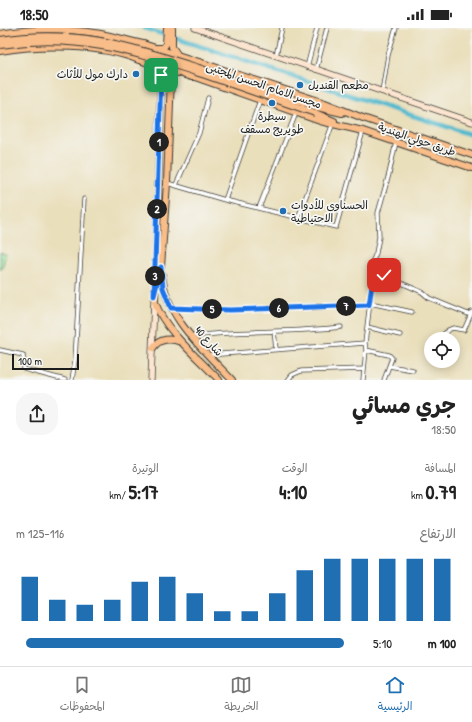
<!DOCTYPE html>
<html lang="ar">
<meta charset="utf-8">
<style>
body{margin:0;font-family:"Patrick Hand","Playpen Sans Arabic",sans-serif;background:#f6f6f6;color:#222;direction:rtl;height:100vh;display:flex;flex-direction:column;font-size:15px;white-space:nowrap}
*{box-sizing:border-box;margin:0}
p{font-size:13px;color:#767676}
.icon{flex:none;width:22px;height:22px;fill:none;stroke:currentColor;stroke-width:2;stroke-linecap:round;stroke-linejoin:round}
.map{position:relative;height:352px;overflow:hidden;direction:ltr}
.panel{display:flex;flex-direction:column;background:#fff;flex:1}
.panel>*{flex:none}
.tools{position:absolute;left:424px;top:304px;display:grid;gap:8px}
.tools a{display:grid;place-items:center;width:36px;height:36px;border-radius:50%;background:#fff;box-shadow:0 2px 10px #0003;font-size:20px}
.scale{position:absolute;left:12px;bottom:10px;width:67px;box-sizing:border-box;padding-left:4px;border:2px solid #1c1c1c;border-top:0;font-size:11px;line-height:14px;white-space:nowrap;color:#1c1c1c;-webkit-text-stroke:3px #f6f6f2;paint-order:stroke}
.pin{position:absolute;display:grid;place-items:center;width:34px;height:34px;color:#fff;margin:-17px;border-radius:8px;box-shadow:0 2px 6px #0006}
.km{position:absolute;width:20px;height:20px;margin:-10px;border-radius:50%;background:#222;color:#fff;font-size:11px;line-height:20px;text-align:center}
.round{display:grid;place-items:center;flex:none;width:42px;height:42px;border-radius:16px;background:#f6f6f6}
.headline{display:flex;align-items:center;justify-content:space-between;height:68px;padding:0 16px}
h1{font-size:22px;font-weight:700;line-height:30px}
.figures{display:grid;grid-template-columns:repeat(3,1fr);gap:6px;height:68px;padding:4px 16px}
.figures div{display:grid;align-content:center}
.figures b{font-size:20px;font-weight:700}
.figures small{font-size:11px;font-weight:400}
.figures p{font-size:11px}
.chart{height:112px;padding:8px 16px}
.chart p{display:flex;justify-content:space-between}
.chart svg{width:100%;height:72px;margin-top:4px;stroke:#1f6fb2;stroke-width:6}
ul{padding:0 16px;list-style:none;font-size:13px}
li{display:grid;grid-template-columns:64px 48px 1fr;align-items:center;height:30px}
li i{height:10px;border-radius:5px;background:#1f6fb2}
.status{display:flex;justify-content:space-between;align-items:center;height:28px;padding:0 20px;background:#fff;direction:ltr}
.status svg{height:11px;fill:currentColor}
.dock{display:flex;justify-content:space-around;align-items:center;height:56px;border-top:1px solid #e0e0e0;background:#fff;font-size:11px;color:#767676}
.dock a{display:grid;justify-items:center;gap:2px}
.dock .selected{color:#1f6fb2}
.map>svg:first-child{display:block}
.green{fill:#95df9a;stroke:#587e5b}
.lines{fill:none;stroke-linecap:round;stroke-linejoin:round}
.canal{stroke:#51bace;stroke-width:4.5}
.minor-casing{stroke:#3b3934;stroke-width:5}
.secondary-casing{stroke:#3b3934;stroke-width:7}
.primary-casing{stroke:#3b3934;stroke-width:8}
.trunk-casing{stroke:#3b3934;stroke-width:8}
.minor{stroke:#fff;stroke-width:3.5}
.secondary{stroke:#fce5d0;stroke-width:5.5}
.primary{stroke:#f8bd89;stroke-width:6}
.trunk{stroke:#f8bd89;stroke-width:6}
.trunk-bridge-casing{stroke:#3b3934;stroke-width:8;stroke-linecap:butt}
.trunk-bridge{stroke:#f8bd89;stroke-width:6}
.route-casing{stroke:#fff;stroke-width:8}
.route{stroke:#1a73e8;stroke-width:5}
.poi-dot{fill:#1f6fb2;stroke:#f6f6f2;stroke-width:1.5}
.labels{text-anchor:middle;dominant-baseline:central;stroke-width:3.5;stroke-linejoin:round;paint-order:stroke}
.poi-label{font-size:11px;fill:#1c1c1c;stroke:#f6f6f2;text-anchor:start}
.street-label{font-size:11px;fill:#1c1c1c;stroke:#f6f6f2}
</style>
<div class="status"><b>18:50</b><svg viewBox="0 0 49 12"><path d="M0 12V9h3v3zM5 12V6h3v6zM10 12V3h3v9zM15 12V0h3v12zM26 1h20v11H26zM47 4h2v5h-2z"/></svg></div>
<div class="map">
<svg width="472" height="352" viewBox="0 0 472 352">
<rect width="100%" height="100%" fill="#f6f6f2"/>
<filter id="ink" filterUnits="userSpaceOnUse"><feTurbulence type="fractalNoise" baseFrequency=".025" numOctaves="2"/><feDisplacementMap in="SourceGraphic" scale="8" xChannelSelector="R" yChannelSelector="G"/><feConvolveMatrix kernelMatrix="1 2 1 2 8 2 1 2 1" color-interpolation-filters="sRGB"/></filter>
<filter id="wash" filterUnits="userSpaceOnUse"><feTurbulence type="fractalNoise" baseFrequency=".012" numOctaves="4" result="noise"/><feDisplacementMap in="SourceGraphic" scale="16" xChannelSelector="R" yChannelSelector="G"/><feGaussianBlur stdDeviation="0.9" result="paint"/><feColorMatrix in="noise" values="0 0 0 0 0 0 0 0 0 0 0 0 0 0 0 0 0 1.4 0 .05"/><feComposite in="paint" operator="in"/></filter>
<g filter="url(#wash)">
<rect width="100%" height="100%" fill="#eadfbb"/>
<!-- green -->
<path class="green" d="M0,224L6,226L2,241H0Z"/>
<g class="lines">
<!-- canal -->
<path class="canal" d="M144,0L472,107"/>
</g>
</g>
<g filter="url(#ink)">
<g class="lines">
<defs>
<path id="minor" d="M276,28L282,0
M307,39L317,0
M316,42L327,0
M382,64L388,27L396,0
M167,155L225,172L336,199L363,103
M176,157L199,105L208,70
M225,172L260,72
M259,180L296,85
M298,190L333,95
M373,250L383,247L422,264L429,270L468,286L472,284
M370,275L412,284
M172,280L230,282L369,277
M367,299L400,307
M274,303L276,321
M191,308C241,302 291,305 341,299
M439,311L448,302L453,300L464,302L472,284
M0,322L23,327L24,341L65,352
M366,322L389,327L392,330L389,338
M208,327L365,315
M72,352L75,332L84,171
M288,352L292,347L301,343L363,341
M363,352L366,322L365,315L373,250L371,237L376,225L379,209L378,185L389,146L396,114
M384,352L389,338L413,342"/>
<path id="secondary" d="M195,0L472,94
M151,352L154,272"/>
<path id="primary" d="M172,0V19L177,26
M143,16L199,34L202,40L201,45L197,49H191L139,32C135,28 134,23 138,18Z
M157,20H163L166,16L167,0
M152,36L159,41L161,47L155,274C164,302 199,331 219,352
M162,246C165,290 204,322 232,352
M157,257L161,239L167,155L171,48L174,44L179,45
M153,320C159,310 171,310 181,314"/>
<path id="trunk" d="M0,6C33,0 68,0 101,6C116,9 129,13 143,16
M0,23C43,16 99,16 139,32
M199,34L325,75L363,90L472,127
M195,49L320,93L363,103L472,140
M317,79L342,85
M315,85L334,93"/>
</defs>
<!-- minor casing -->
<use href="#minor" class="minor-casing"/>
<!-- secondary casing -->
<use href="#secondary" class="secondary-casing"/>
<!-- primary casing -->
<use href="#primary" class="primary-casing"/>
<!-- trunk casing -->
<use href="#trunk" class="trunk-casing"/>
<!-- minor -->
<use href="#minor" class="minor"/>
<!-- secondary -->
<use href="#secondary" class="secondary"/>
<!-- primary -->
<use href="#primary" class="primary"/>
<!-- trunk -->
<use href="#trunk" class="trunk"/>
<defs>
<path id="trunk-bridge" d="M0,12C75,0 129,18 199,40C238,53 277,66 317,79
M0,17C77,5 131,23 202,46C240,59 277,72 315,85"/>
</defs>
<!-- trunk-bridge casing -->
<use href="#trunk-bridge" class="trunk-bridge-casing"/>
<!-- trunk-bridge -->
<use href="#trunk-bridge" class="trunk-bridge"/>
</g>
</g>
<g class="lines" filter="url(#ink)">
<defs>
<path id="route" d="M161,47L154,268L161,239L163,260L171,280L230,282L369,277L373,250L384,247"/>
</defs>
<!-- route casing -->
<use href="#route" class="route-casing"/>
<!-- route -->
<use href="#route" class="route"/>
</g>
<!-- markers -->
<g class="poi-dot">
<circle cx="136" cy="46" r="4"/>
<circle cx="300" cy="57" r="4"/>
<circle cx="272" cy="75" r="4"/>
<circle cx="283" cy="183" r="4"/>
</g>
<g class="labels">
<!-- poi labels -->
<g class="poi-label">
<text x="128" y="46" text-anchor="end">دارك مول للأثاث</text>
<text x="308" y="57">مطعم القنديل</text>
<text x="272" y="88" text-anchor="middle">سيطرة<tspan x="272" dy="13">طويريج مسقف</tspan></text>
<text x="291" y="177">الحسناوي للأدوات<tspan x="291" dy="13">الاحتياطية</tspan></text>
</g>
<!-- street labels -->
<g class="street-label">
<text transform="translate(264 57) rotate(19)">مجسر الامام الحسن المجتبى</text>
<text transform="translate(417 111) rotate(19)">طريق حولي الهندية</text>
<text transform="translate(209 313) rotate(48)">شارع 40</text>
</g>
</g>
</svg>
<div class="tools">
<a><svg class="icon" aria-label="locate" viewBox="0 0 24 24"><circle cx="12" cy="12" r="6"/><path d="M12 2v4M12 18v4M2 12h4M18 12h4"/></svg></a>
</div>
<div class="scale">100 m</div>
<div class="pin" style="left:161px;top:47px;background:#1e9e55"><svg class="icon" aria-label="arrive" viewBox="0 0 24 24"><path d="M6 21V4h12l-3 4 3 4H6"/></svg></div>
<div class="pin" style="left:384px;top:247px;background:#d93025"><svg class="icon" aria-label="check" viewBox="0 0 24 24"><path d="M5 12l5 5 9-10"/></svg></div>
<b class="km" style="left:159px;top:114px">1</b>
<b class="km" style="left:157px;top:181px">2</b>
<b class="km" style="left:155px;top:248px">3</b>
<b class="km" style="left:212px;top:281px">5</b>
<b class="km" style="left:279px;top:280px">6</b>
<b class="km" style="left:346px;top:278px">7</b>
</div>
<section class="panel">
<div class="headline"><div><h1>جري مسائي</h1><p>18:50</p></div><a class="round"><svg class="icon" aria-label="share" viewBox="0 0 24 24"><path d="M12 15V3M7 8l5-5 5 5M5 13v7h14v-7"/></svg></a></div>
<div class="figures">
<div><p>المسافة</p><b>0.79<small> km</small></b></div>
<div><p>الوقت</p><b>4:10</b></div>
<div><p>الوتيرة</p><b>5:17<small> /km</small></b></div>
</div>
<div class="chart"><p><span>الارتفاع</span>116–125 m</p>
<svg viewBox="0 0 160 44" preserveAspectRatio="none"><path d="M5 44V17M15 44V31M25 44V34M35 44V31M45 44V20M55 44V17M65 44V27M75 44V38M85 44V38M95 44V27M105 44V13M115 44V6M125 44V6M135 44V6M145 44V6M155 44V6"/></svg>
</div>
<ul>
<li><b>100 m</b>5:10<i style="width:97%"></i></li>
</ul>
</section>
<nav class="dock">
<a class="selected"><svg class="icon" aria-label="home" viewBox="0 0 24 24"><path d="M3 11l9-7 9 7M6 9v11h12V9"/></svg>الرئيسية</a>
<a><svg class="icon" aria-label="map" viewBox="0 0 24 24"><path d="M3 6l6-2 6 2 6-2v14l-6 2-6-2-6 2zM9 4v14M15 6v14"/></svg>الخريطة</a>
<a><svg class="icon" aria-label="saved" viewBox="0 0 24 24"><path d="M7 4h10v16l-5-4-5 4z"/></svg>المحفوظات</a>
</nav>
